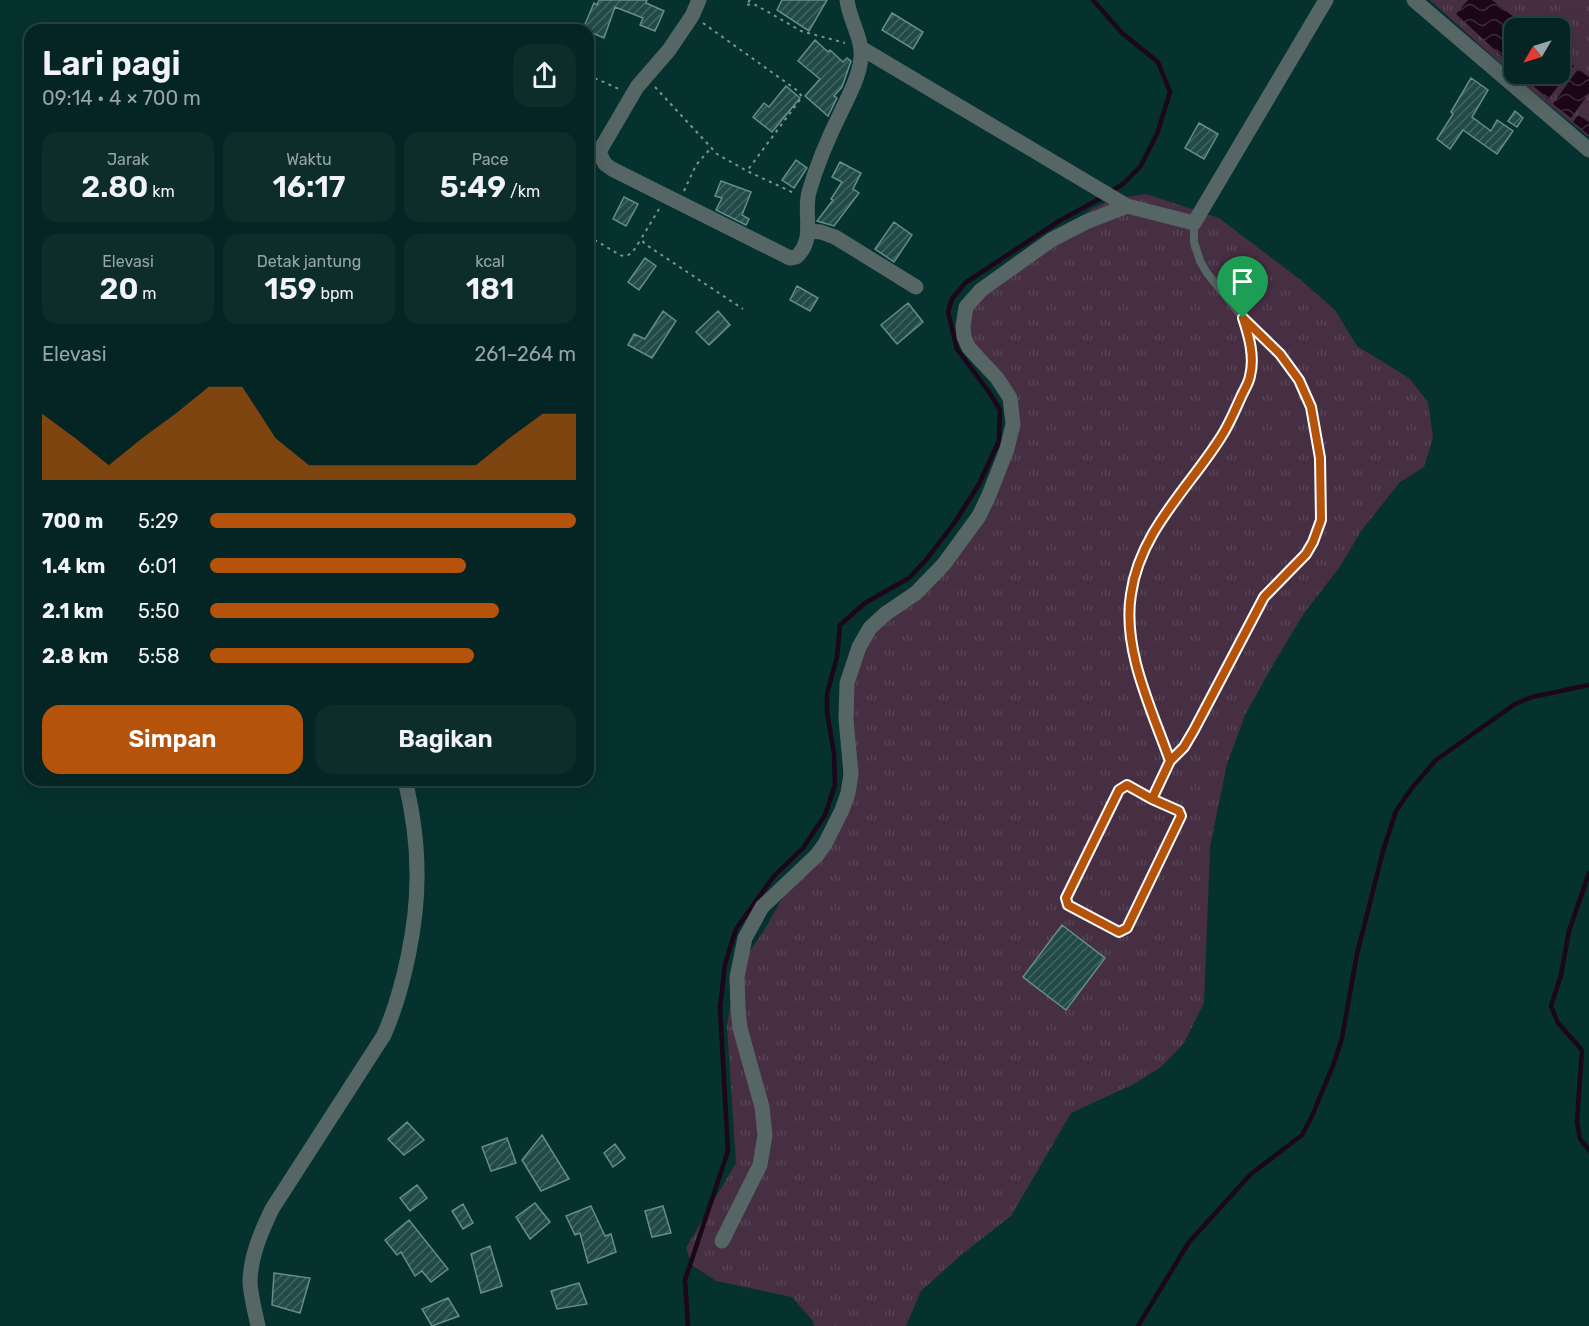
<!DOCTYPE html>
<html lang="id">
<meta charset="utf-8">
<style>
body{margin:0;font-family:Rubik,sans-serif;background:#0d2d2b;color:#f1f3f6;height:100vh;display:flex;flex-direction:column;font-size:22px;white-space:nowrap}
*{box-sizing:border-box;margin:0}
p{font-size:20px;color:#97a5a6}
.icon{flex:none;width:33px;height:33px;fill:none;stroke:currentColor;stroke-width:2;stroke-linecap:round;stroke-linejoin:round}
.map{position:relative;flex:1;overflow:hidden}
.panel{position:absolute;left:24px;top:24px;width:570px;height:762px;display:flex;flex-direction:column;background:#042523;border-radius:18px;box-shadow:0 6px 24px #0002,0 0 0 2px #254241}
.panel>*{flex:none}
.needle{width:39px;rotate:232deg}
.buttons{position:absolute;left:1504px;top:18px;display:grid;gap:12px}
.buttons a{display:grid;place-items:center;width:66px;height:66px;border-radius:12px;background:#042523;box-shadow:0 6px 24px #0002,0 0 0 2px #254241;font-size:30px}
.pin{position:absolute;display:grid;place-items:center;width:51px;height:51px;color:#fff;margin:-62px -26px;border-radius:50% 50% 50% 0;rotate:-45deg;box-shadow:0 0 6px #0007}
.pin .icon{rotate:45deg}
.round{display:grid;place-items:center;flex:none;width:63px;height:63px;border-radius:18px;background:#0d2d2b}
.head{display:flex;align-items:center;justify-content:space-between;height:102px;padding:0 18px}
h1{font-size:33px;font-weight:600;line-height:45px}
.stats{display:grid;grid-template-columns:repeat(3,1fr);gap:9px;height:102px;padding:6px 18px}
.stats div{display:grid;align-content:center;border-radius:15px;background:#0d2d2b;text-align:center}
.stats b{font-size:30px;font-weight:600}
.stats small{font-size:16px;font-weight:400}
.stats p{font-size:16px}
.chart{height:168px;padding:12px 18px}
.chart p{display:flex;justify-content:space-between}
.chart svg{width:100%;height:108px;margin-top:6px;fill:#b45309;opacity:.7}
.cta{display:flex;gap:12px;margin-top:auto;padding:12px 18px}
.cta a{flex:1;height:69px;border-radius:18px;background:#b45309;color:#fff;font-size:24px;font-weight:600;line-height:69px;text-align:center}
.cta a+a{background:#0d2d2b;color:#f1f3f6}
ul{padding:0 18px;list-style:none;font-size:20px}
li{display:grid;grid-template-columns:96px 72px 1fr;align-items:center;height:45px}
li i{height:15px;border-radius:8px;background:#b45309}
.map>svg:first-child{display:block}
.grass{fill:url(#grass-tufts);fill-rule:evenodd}
.water{fill:url(#water-waves)}
.lines{fill:none;stroke-linecap:round;stroke-linejoin:round}
.stream{stroke:#1c0619;stroke-width:4.5}
.building{fill:url(#building-hatch);stroke:#648d8b;stroke-width:1.5}
.path{stroke:#769695;stroke-width:2;stroke-dasharray:3 4.5;stroke-linecap:butt}
.service{stroke:#556665;stroke-width:8}
.minor{stroke:#556665;stroke-width:15}
.tertiary{stroke:#556665;stroke-width:15}
.route-casing{stroke:#fff;stroke-width:12}
.route{stroke:#b45309;stroke-width:8}
</style>
<div class="map">
<svg width="1589" height="1326" viewBox="0 0 1589 1326">
<defs>
<pattern id="grass-tufts" width="24" height="20" patternUnits="userSpaceOnUse" patternTransform="scale(1.5)"><rect width="24" height="20" fill="#472f43"/><path d="M3 7l-1-3M5 7V3M7 7l1-3M15 17l-1-3M17 17v-4M19 17l1-3" fill="none" stroke="#584455"/></pattern>
<pattern id="water-waves" width="16" height="10" patternUnits="userSpaceOnUse" patternTransform="scale(1.5)"><rect width="16" height="10" fill="#1c0619"/><path d="M0 5q4-4 8 0t8 0" fill="none" stroke="#3d2b3b"/></pattern>
<pattern id="building-hatch" width="6" height="6" patternUnits="userSpaceOnUse" patternTransform="scale(1.5)"><rect width="6" height="6" fill="#224a48"/><path d="M-1 1l2-2M0 6l6-6M5 7l2-2" fill="none" stroke="#426563"/></pattern>
</defs>
<rect width="100%" height="100%" fill="#05312f"/>
<!-- grass -->
<path class="grass" d="M1430,0H1589V137L1521,82ZM1515,28H1560V74H1515Z
M1146,194L1219,218L1302,281L1335,310L1357,346L1409,378L1428,402L1433,438L1424,467L1400,482L1361,531L1339,568L1304,613L1274,663L1245,715L1227,764L1210,847L1204,1003L1184,1043L1161,1067L1134,1084L1071,1113L1011,1216L961,1255L921,1291L906,1326H814L813,1321L792,1297L716,1281L692,1265L686,1248L736,1163L727,1026L736,971L765,929L801,864L841,813L851,653L953,556L999,487L1015,419L984,363L965,323L974,294L1070,224L1093,208L1118,198Z"/>
<!-- water -->
<path class="water" d="M1468,0H1492L1528,28H1515V50L1507,61L1456,14Z
M1560,56L1574,66L1548,99L1520,74H1560Z
M1578,69L1589,77V93L1571,118L1553,104Z
M1578,115L1589,122V135L1573,122Z"/>
<g class="lines">
<!-- stream -->
<path class="stream" d="M1093,0L1122,33L1158,62L1170,92L1157,134L1140,167L1123,184L1110,192
M1589,873L1569,931L1561,975L1551,1006L1558,1023L1582,1050L1577,1121L1580,1139L1589,1150
M688,1326L685,1280L728,1151L720,1008L725,964L736,929L774,876L803,848L825,815L835,785L834,753L827,712V694L837,657L840,625L865,603L909,578L926,560L955,522L979,484L999,441L1000,410L989,392L957,349L948,312L952,299L965,283L1059,221L1103,197
M1138,1326L1189,1242L1251,1174L1302,1135L1312,1116L1334,1063L1342,1038L1357,954L1383,851L1396,811L1411,789L1436,760L1515,704L1532,697L1589,685"/>
</g>
<!-- building -->
<path class="building" d="M599,0H647L646,3L664,11L655,31L640,25L643,18L615,7L604,38L583,29L594,3L597,5Z
M782,0H827L809,31L777,10Z
M892,13L923,32L913,49L882,30Z
M815,40L828,52L830,50L843,62L847,58L851,61L842,87L834,96L837,98L828,116L805,96L820,79L798,61Z
M1471,78L1488,90L1472,117L1491,131L1497,120L1513,131L1497,154L1463,130L1450,149L1437,139L1453,114L1451,112Z
M786,86L800,98L772,132L753,117L764,103L769,107Z
M1515,111L1523,118L1517,127L1508,121Z
M1199,123L1218,134L1204,159L1185,148Z
M796,160L807,168L794,188L782,180Z
M840,162L861,173L853,189L859,193L834,226L817,221L833,200L831,199L842,182L832,177Z
M721,181L751,192L742,215L749,219L746,225L716,210L722,198L715,196Z
M624,197L638,204L626,226L613,219Z
M894,222L912,235L894,262L875,249Z
M645,258L656,266L639,290L628,282Z
M797,286L818,298L810,311L790,300Z
M908,303L923,322L897,344L881,325Z
M663,311L676,321L652,358L628,345L634,334L645,339Z
M718,311L730,325L709,345L696,332Z
M1062,925L1105,958L1066,1010L1023,977Z
M407,1122L424,1140L404,1155L388,1139Z
M542,1135L569,1179L541,1191L522,1160Z
M507,1138L516,1163L491,1171L482,1147Z
M615,1144L625,1158L613,1167L604,1153Z
M417,1185L427,1198L410,1211L400,1198Z
M535,1203L550,1222L530,1239L516,1217Z
M463,1204L473,1223L463,1229L452,1211Z
M591,1206L605,1236L611,1234L616,1252L588,1263L580,1233L575,1235L566,1216Z
M663,1206L671,1233L652,1237L645,1211Z
M409,1220L448,1269L431,1282L422,1271L415,1276L401,1252L397,1255L385,1240Z
M490,1246L502,1286L481,1293L471,1254Z
M274,1273L310,1278L300,1313L272,1305Z
M579,1283L587,1304L557,1309L551,1291Z
M448,1298L459,1316L432,1326L422,1309Z"/>
<g class="lines">
<!-- path -->
<path class="path" d="M750,0L746,5L754,4L801,31L845,43
M703,23L798,91L802,97L747,171
M588,75L619,89
M655,87L717,154L747,171L794,193
M684,191L696,165L711,148
M659,209L641,239L645,244L743,309
M588,236L620,255C631,259 635,248 641,239"/>
<!-- service -->
<path class="service" d="M1170,761C1151,709 1124,651 1131,595C1140,519 1210,470 1239,403C1243,393 1249,383 1251,373C1253,354 1249,337 1243,320
M1127,785L1179,811L1181,816L1127,928L1119,932L1068,905L1066,898L1119,790Z
M1152,799L1170,761L1184,747L1194,730L1264,597L1306,554L1313,542L1321,520V458L1311,407L1299,380L1279,354L1243,318L1207,273L1200,261L1194,242V223"/>
<!-- minor -->
<path class="minor" d="M861,48L1127,206
M588,145L599,152L637,87L669,50L692,16L699,0
M599,152L605,164L612,169L790,258L796,257C816,240 803,214 809,192C817,164 829,136 842,110C850,93 859,77 861,58C863,39 849,19 847,0
M809,231L821,232L835,237L916,287
M722,1241L760,1165L765,1135L762,1107L740,1028L738,1009L737,977L745,938L762,907L817,855L825,844L842,810L848,793L851,774L846,719L847,683L859,647L870,628L885,614L916,593L944,564L979,516L989,495L1007,449L1013,424L1010,398L997,378L969,348L964,337L963,326L966,307L981,290L1051,240L1086,222L1127,206L1194,223L1326,0
M258,1326C255,1312 251,1297 250,1283C250,1257 261,1232 272,1209L384,1035C404,989 418,922 417,872C417,842 412,809 405,780"/>
<!-- tertiary -->
<path class="tertiary" d="M1414,0L1589,150"/>
</g>
<g class="lines">
<defs>
<path id="route" d="M1243,318C1249,336 1255,357 1250,376C1249,383 1244,390 1241,397C1235,410 1229,425 1221,437C1189,488 1140,531 1131,594C1122,650 1152,710 1170,761L1152,799L1179,811L1181,816L1127,928L1119,932L1068,905L1066,898L1119,790L1127,785L1152,799L1170,761L1184,747L1194,730L1264,597L1306,554L1313,542L1321,520L1320,458L1311,407L1299,380L1280,354L1243,318"/>
</defs>
<!-- route casing -->
<use href="#route" class="route-casing"/>
<!-- route -->
<use href="#route" class="route"/>
</g>
</svg>
<div class="buttons">
<a><svg class="needle" viewBox="-14 -14 28 28"><path d="M0-13l5 13h-10z" fill="#e53935"/><path d="M0 13l5-13h-10z" fill="#97a5a6"/></svg></a>
</div>
<div class="pin" style="left:1243px;top:318px;background:#1e9e55"><svg class="icon" aria-label="arrive" viewBox="0 0 24 24"><path d="M6 21V4h12l-3 4 3 4H6"/></svg></div>
<section class="panel">
<div class="head"><div><h1>Lari pagi</h1><p>09:14 · 4 × 700 m</p></div><a class="round"><svg class="icon" aria-label="share" viewBox="0 0 24 24"><path d="M12 15V3M7 8l5-5 5 5M5 13v7h14v-7"/></svg></a></div>
<div class="stats">
<div><p>Jarak</p><b>2.80<small> km</small></b></div>
<div><p>Waktu</p><b>16:17</b></div>
<div><p>Pace</p><b>5:49<small> /km</small></b></div>
</div>
<div class="stats">
<div><p>Elevasi</p><b>20<small> m</small></b></div>
<div><p>Detak jantung</p><b>159<small> bpm</small></b></div>
<div><p>kcal</p><b>181</b></div>
</div>
<div class="chart"><p><span>Elevasi</span>261–264 m</p>
<svg viewBox="0 0 160 44" preserveAspectRatio="none"><path d="M0 44V17L10 27L20 38L30 27L40 17L50 6L60 6L70 27L80 38L90 38L100 38L110 38L120 38L130 38L140 27L150 17L160 17V44z"/></svg>
</div>
<ul>
<li><b>700 m</b>5:29<i style="width:100%"></i></li>
<li><b>1.4 km</b>6:01<i style="width:70%"></i></li>
<li><b>2.1 km</b>5:50<i style="width:79%"></i></li>
<li><b>2.8 km</b>5:58<i style="width:72%"></i></li>
</ul>
<div class="cta"><a>Simpan</a><a>Bagikan</a></div>
</section>
</div>
